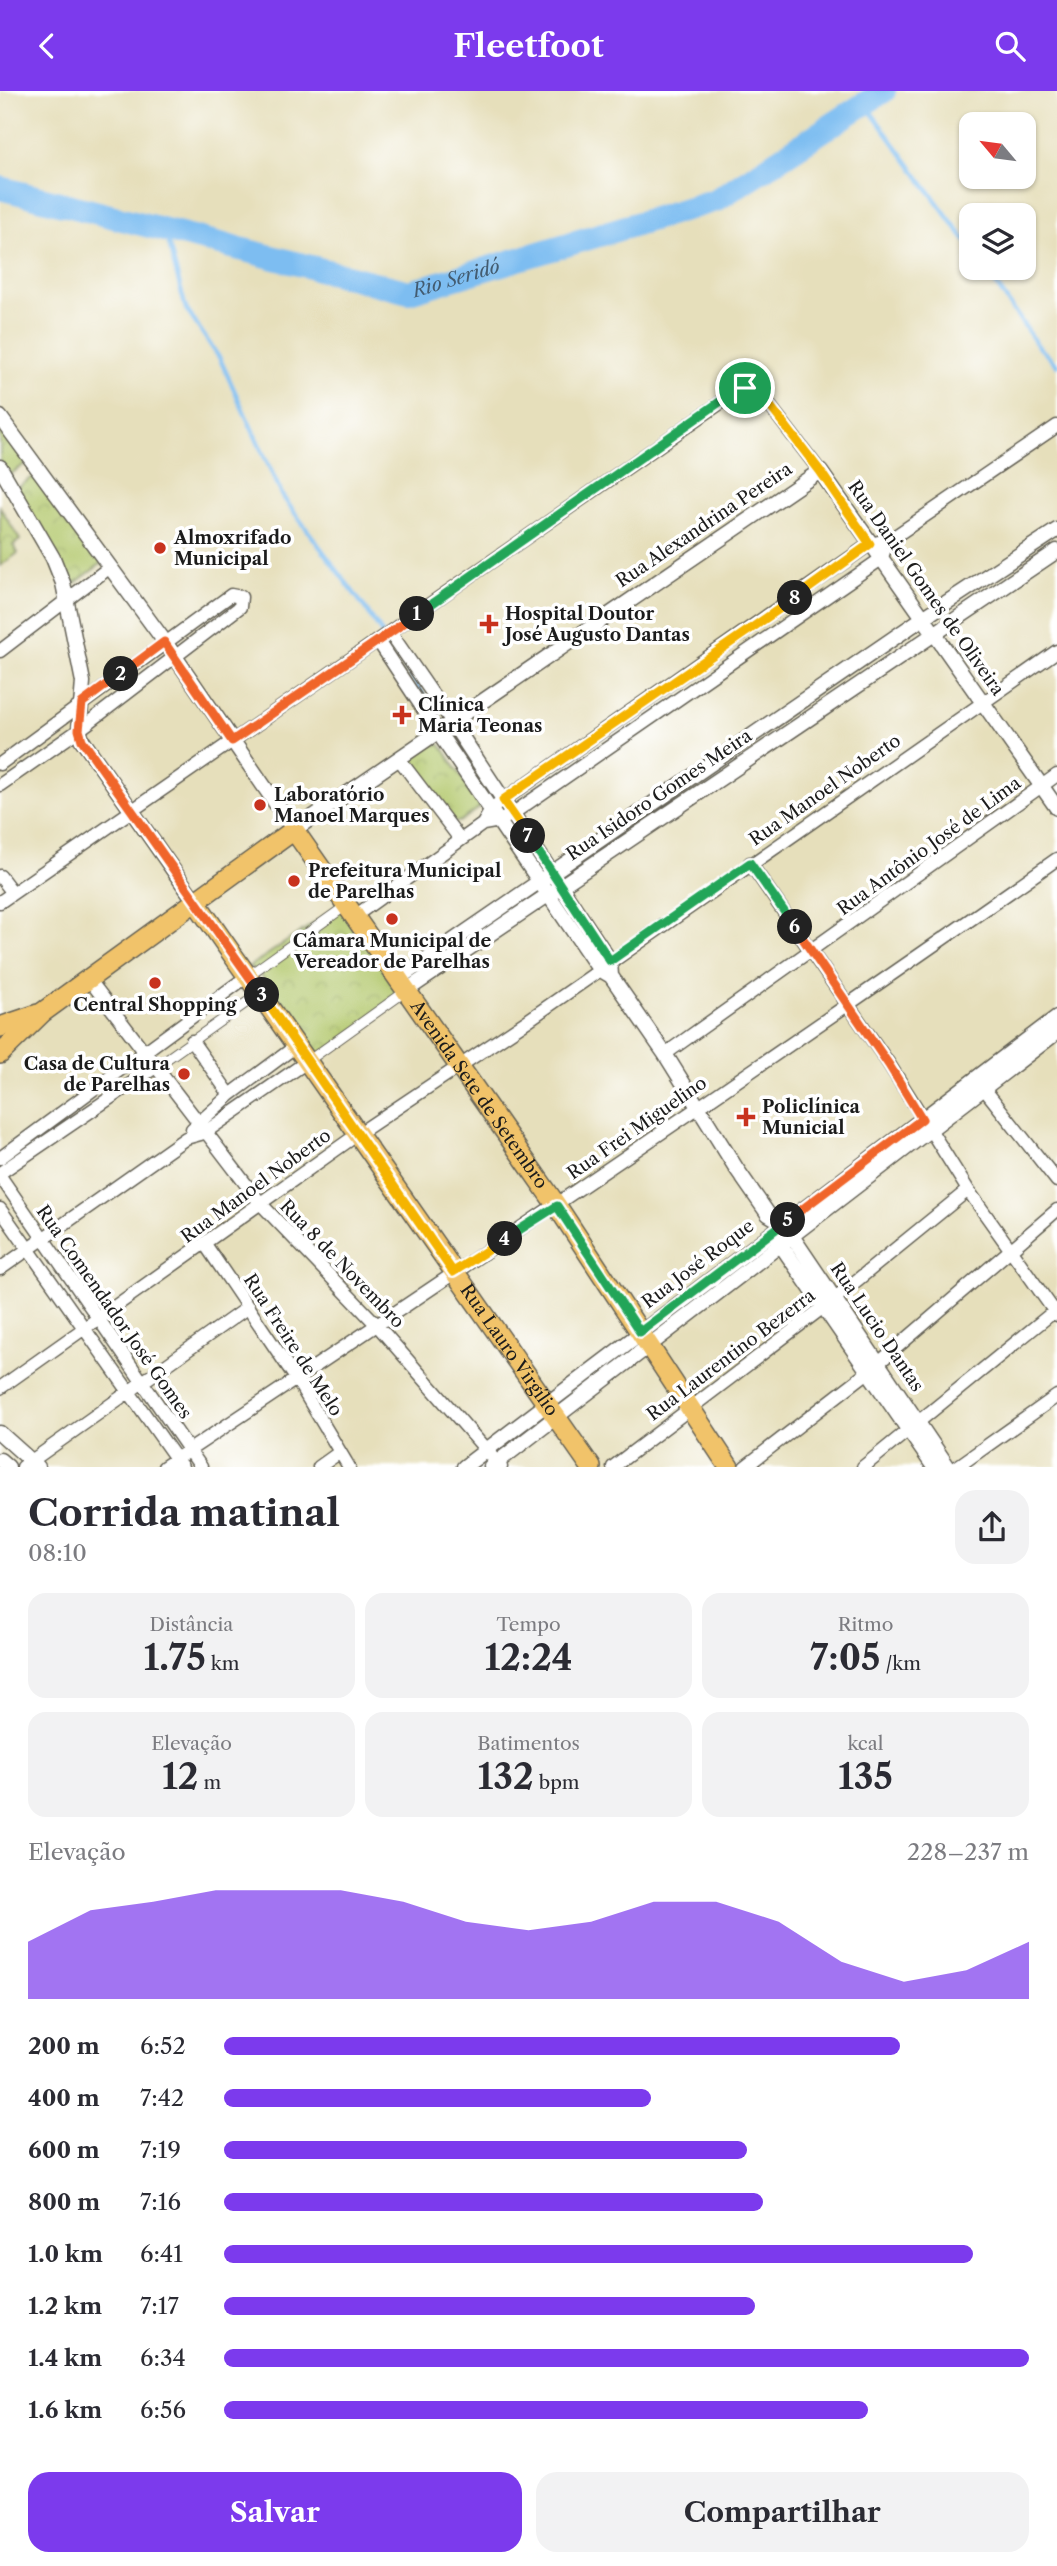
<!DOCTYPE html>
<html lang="pt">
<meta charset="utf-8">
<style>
body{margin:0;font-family:"Libre Caslon Text",serif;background:#f2f2f3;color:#2b2b33;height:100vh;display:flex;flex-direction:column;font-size:26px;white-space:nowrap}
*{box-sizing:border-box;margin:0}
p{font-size:23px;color:#7c7c81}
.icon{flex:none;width:38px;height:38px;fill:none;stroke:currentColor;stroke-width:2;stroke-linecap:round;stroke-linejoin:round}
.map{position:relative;height:1376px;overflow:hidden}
.sheet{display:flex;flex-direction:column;background:#fff;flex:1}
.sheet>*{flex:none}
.needle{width:46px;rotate:299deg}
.buttons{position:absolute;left:959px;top:21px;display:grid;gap:14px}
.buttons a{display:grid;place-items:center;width:77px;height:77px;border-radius:14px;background:#fff;box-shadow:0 2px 5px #0004;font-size:35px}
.pin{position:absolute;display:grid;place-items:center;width:60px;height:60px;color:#fff;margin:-30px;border:4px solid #fff;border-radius:50%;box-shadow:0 2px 7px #0007}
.km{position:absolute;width:35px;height:35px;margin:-18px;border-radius:50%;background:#222;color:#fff;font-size:19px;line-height:35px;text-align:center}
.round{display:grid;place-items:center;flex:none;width:74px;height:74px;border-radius:21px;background:#f2f2f3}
.headline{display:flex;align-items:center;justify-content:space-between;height:119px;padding:0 28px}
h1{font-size:38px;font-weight:700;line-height:52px}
.figures{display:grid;grid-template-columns:repeat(3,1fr);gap:10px;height:119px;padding:7px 28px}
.figures div{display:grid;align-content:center;border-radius:18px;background:#f2f2f3;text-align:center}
.figures b{font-size:35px;font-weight:700}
.figures small{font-size:19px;font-weight:400}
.figures p{font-size:19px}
.chart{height:196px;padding:14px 28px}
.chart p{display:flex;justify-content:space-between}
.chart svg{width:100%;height:126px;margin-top:7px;fill:#7c3aed;opacity:.7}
.button{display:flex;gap:14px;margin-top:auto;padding:14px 28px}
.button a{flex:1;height:80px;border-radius:21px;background:#7c3aed;color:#fff;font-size:28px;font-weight:700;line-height:80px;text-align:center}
.button a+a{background:#f2f2f3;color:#2b2b33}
ul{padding:0 28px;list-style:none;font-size:23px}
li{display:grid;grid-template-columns:112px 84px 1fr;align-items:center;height:52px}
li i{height:18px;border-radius:9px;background:#7c3aed}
header{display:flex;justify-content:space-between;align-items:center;height:91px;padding:0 28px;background:#7c3aed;color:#fff;font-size:32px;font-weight:700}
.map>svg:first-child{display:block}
.park{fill:url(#park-crowns);stroke:#687244;stroke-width:2}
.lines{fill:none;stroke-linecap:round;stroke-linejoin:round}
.stream{stroke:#7dbdf1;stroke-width:4.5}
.river{stroke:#7dbdf1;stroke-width:24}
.pedestrian-casing{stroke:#636054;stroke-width:11}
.minor-casing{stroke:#636054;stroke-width:15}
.tertiary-casing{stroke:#636054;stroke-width:17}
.primary-casing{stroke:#636054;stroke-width:22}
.pedestrian{stroke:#fff;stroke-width:9}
.minor{stroke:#fff;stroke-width:12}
.tertiary{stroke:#fff;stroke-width:14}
.primary{stroke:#f1c36a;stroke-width:19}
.split-1-casing{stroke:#fff;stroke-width:14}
.split-2-casing{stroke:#fff;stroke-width:14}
.split-3-casing{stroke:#fff;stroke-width:14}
.split-4-casing{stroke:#fff;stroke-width:14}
.split-5-casing{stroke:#fff;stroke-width:14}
.split-6-casing{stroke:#fff;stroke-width:14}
.split-7-casing{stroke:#fff;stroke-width:14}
.split-8-casing{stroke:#fff;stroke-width:14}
.split-9-casing{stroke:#fff;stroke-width:14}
.split-1{stroke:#22a559;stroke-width:9}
.split-2{stroke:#f0652b;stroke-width:9}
.split-3{stroke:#f0652b;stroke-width:9}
.split-4{stroke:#f5b400;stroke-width:9}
.split-5{stroke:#22a559;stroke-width:9}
.split-6{stroke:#f0652b;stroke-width:9}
.split-7{stroke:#22a559;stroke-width:9}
.split-8{stroke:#f5b400;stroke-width:9}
.split-9{stroke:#f5b400;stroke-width:9}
.poi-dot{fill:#c8321e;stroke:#fff;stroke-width:2.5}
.labels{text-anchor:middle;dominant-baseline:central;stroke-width:7;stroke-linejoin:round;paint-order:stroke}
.street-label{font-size:18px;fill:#1c1c1c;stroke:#fff}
.poi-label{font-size:18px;font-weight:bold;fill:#1c1c1c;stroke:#fff;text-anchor:start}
.water-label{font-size:19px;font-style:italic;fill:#435c71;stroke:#fff}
</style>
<header><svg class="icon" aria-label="back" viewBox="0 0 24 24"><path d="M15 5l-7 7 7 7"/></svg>Fleetfoot<svg class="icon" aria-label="search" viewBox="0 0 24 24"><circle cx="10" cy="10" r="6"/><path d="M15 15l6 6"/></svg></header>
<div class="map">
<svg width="1057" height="1376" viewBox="0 0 1057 1376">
<defs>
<pattern id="park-crowns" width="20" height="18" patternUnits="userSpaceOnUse" patternTransform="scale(1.75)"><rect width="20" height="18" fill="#b3c86d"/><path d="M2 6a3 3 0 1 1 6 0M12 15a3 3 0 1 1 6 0" fill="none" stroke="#99ab5e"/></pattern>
</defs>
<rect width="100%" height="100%" fill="#fff"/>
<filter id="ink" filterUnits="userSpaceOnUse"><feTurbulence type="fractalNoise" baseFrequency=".0143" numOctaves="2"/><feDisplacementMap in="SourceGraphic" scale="14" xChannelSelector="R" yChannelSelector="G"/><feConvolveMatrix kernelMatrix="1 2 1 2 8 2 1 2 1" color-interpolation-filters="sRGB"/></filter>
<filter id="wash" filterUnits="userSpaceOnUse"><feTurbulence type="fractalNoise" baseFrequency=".00686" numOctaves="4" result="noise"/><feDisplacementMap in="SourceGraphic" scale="28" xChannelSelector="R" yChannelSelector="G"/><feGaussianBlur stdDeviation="1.57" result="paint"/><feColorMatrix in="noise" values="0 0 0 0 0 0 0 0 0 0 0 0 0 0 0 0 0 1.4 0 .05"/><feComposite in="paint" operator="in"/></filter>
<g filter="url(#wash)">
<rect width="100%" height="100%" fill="#e6dfbb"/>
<!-- park -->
<path class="park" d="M0,330L28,371L7,386L0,371Z
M36,384L102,472L67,498L14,399Z
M0,416L20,449L13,454L18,462L0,475Z
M432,653L441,654L481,716L459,731L451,730L413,677L414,666Z
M342,813L407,903L315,969L312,957L260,883L249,876Z"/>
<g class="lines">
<!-- stream -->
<path class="stream" d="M865,13L971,157
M165,139L186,218L220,268L283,406L365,517L520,747
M985,177L1038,255L1057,274"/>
<!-- river -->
<path class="river" id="s1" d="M0,97L409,201L716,109L884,0"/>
</g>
</g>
<g filter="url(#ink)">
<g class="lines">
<defs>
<path id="pedestrian" d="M249,884L347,814
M308,970L406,900
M154,977L260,902"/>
<path id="minor" d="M390,541L452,631
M378,550L438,641
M0,560L110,476
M399,668L460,748
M0,673L231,504L241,506L240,516L79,639L0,694
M483,733L492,717L870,453L891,448L1057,335
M750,772L889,973L968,1099L1057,1224
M0,785L13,802
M0,811L739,299L750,297L760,302L820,380
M355,825L483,733L500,730L512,723L881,468L884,461
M88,887L261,1113L377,1234L501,1376
M192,950L230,1004
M665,963L1057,684
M978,990L1057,1090
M192,1038L230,1004L296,955
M0,1067L249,884
M0,1082L154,977
M0,1085L201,1376
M0,1118L182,1376
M205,1153L297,1289L349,1376
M0,1178L186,1047L204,1042L308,970
M0,1297L358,1043L527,930L1057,560
M23,1376L248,1216
M164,1376C464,1177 762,975 1057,768
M319,1376L340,1361
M613,1376L834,1208L968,1099
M745,1376L868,1281L1057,1119
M863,1376L1057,1218
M957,1376L1057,1305"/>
<path id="tertiary" d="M0,326L165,551L294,739L820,380L1057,717
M0,376L53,467L63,492L83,591L79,639L82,649L195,810
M452,631L610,870L611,885
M438,641L599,878L611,885L665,963L736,1077L768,1123L783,1132L792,1145L948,1376
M399,887L923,527L1057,439
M407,899L1057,460
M776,1147L934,1376
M0,1342L38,1376
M0,1369L8,1376
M464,1376L1057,926
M491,1376L1057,941"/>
<g id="primary">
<path id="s2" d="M195,810L591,1376"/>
<path d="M0,936L38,923"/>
<path id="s3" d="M0,963L43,921L294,739L557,1115L729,1376"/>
</g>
</defs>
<!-- pedestrian casing -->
<use href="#pedestrian" class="pedestrian-casing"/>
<!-- minor casing -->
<use href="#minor" class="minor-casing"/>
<!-- tertiary casing -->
<use href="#tertiary" class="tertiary-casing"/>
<!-- primary casing -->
<use href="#primary" class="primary-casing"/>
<!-- pedestrian -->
<use href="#pedestrian" class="pedestrian"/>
<!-- minor -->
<use href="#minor" class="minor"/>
<!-- tertiary -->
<use href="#tertiary" class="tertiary"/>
<!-- primary -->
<use href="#primary" class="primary"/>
</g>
</g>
<g class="lines" filter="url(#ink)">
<defs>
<path id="split-1" d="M417,523L731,303L745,297"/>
<path id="split-2" d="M121,583L164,551L232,650L417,523"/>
<path id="split-3" d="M121,583L82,612L79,639L82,649L262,904"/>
<path id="split-4" d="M262,904L453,1181L505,1148"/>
<path id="split-5" d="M505,1148L557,1115L640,1241L788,1129"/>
<path id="split-6" d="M788,1129L922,1028L889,974L795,836"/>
<path id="split-7" d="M528,745L610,870L750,772L795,836"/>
<path id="split-8" d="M528,745L503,709L795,507"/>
<path id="split-9" d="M745,297L760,302L820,380L870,453L795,507"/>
</defs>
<!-- split-1 casing -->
<use href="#split-1" class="split-1-casing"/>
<!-- split-2 casing -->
<use href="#split-2" class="split-2-casing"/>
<!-- split-3 casing -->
<use href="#split-3" class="split-3-casing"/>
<!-- split-4 casing -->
<use href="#split-4" class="split-4-casing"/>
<!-- split-5 casing -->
<use href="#split-5" class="split-5-casing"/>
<!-- split-6 casing -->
<use href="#split-6" class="split-6-casing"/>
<!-- split-7 casing -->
<use href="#split-7" class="split-7-casing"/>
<!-- split-8 casing -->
<use href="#split-8" class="split-8-casing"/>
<!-- split-9 casing -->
<use href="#split-9" class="split-9-casing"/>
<!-- split-1 -->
<use href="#split-1" class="split-1"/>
<!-- split-2 -->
<use href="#split-2" class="split-2"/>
<!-- split-3 -->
<use href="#split-3" class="split-3"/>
<!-- split-4 -->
<use href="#split-4" class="split-4"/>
<!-- split-5 -->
<use href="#split-5" class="split-5"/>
<!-- split-6 -->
<use href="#split-6" class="split-6"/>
<!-- split-7 -->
<use href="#split-7" class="split-7"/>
<!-- split-8 -->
<use href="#split-8" class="split-8"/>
<!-- split-9 -->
<use href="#split-9" class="split-9"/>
</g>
<!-- markers -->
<g class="poi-dot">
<circle cx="160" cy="457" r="7"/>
<path d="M485.5 522.5h7v7h7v7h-7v7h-7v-7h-7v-7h7z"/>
<path d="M398.5 613.5h7v7h7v7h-7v7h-7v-7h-7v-7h7z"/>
<circle cx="260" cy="714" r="7"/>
<circle cx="294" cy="790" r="7"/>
<circle cx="392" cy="828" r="7"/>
<circle cx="155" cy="892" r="7"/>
<circle cx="184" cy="983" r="7"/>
<path d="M742.5 1015.5h7v7h7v7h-7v7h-7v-7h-7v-7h7z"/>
</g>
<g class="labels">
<!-- street labels -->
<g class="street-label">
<text transform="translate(704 434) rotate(-34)">Rua Alexandrina Pereira</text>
<text transform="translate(926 497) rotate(55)">Rua Daniel Gomes de Oliveira</text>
<text transform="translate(825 699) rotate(-35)">Rua Manoel Noberto</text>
<text transform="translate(659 704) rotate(-34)">Rua Isidoro Gomes Meira</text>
<text transform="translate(929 755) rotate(-36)">Rua Antônio José de Lima</text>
<text stroke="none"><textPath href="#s3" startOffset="693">Avenida Sete de Setembro</textPath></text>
<text transform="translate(637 1037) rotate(-35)">Rua Frei Miguelino</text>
<text transform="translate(256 1095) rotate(-36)">Rua Manoel Noberto</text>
<text transform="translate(342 1173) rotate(46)">Rua 8 de Novembro</text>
<text transform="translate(698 1173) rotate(-37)">Rua José Roque</text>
<text transform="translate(114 1221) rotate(55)">Rua Comendador José Gomes</text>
<text transform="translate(877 1236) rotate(56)">Rua Lucio Dantas</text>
<text transform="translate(293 1254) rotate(57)">Rua Freire de Melo</text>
<text stroke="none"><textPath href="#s2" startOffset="548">Rua Lauro Virgílio</textPath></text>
<text transform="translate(731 1264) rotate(-37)">Rua Laurentino Bezerra</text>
</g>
<!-- poi labels -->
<g class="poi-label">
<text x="174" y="447">Almoxrifado<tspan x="174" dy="21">Municipal</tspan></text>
<text x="505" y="523">Hospital Doutor<tspan x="505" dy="21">José Augusto Dantas</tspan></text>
<text x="418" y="614">Clínica<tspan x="418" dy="21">Maria Teonas</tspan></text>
<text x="274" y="704">Laboratório<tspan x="274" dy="21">Manoel Marques</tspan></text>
<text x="308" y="780">Prefeitura Municipal<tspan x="308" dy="21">de Parelhas</tspan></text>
<text x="392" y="850" text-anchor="middle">Câmara Municipal de<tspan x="392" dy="21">Vereador de Parelhas</tspan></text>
<text x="155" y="914" text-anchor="middle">Central Shopping</text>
<text x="170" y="973" text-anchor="end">Casa de Cultura<tspan x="170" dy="21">de Parelhas</tspan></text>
<text x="762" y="1016">Policlínica<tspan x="762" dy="21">Municial</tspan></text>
</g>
<!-- water labels -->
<g class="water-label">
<text stroke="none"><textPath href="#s1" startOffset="471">Rio Seridó</textPath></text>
</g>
</g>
</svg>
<div class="buttons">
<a><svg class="needle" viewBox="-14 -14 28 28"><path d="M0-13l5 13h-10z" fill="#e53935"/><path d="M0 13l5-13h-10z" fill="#7c7c81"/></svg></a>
<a><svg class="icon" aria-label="layers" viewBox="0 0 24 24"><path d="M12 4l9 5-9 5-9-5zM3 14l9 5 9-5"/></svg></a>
</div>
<div class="pin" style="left:745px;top:297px;background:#1e9e55"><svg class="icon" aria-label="arrive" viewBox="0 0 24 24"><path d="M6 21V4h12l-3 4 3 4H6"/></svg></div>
<b class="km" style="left:417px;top:523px">1</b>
<b class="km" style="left:121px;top:583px">2</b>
<b class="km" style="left:262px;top:904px">3</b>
<b class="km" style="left:505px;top:1148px">4</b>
<b class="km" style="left:788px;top:1129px">5</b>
<b class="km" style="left:795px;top:836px">6</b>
<b class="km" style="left:528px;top:745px">7</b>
<b class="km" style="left:795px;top:507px">8</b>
</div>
<section class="sheet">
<div class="headline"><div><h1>Corrida matinal</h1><p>08:10</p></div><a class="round"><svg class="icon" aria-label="share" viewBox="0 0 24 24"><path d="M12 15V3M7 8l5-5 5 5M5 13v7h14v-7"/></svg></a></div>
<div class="figures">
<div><p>Distância</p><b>1.75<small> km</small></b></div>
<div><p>Tempo</p><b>12:24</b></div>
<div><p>Ritmo</p><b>7:05<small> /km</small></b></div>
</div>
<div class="figures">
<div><p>Elevação</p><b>12<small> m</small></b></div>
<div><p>Batimentos</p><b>132<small> bpm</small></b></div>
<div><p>kcal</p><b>135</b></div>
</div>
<div class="chart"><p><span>Elevação</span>228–237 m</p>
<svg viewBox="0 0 160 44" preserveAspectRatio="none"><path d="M0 44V24L10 13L20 10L30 6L40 6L50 6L60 10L70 17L80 20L90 17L100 10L110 10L120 17L130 31L140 38L150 34L160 24V44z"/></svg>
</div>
<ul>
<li><b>200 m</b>6:52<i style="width:84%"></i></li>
<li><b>400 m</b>7:42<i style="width:53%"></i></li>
<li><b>600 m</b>7:19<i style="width:65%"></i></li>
<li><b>800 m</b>7:16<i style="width:67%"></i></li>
<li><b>1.0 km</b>6:41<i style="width:93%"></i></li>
<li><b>1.2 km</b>7:17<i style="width:66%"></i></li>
<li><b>1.4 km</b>6:34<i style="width:100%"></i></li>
<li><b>1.6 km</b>6:56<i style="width:80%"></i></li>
</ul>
<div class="button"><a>Salvar</a><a>Compartilhar</a></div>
</section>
